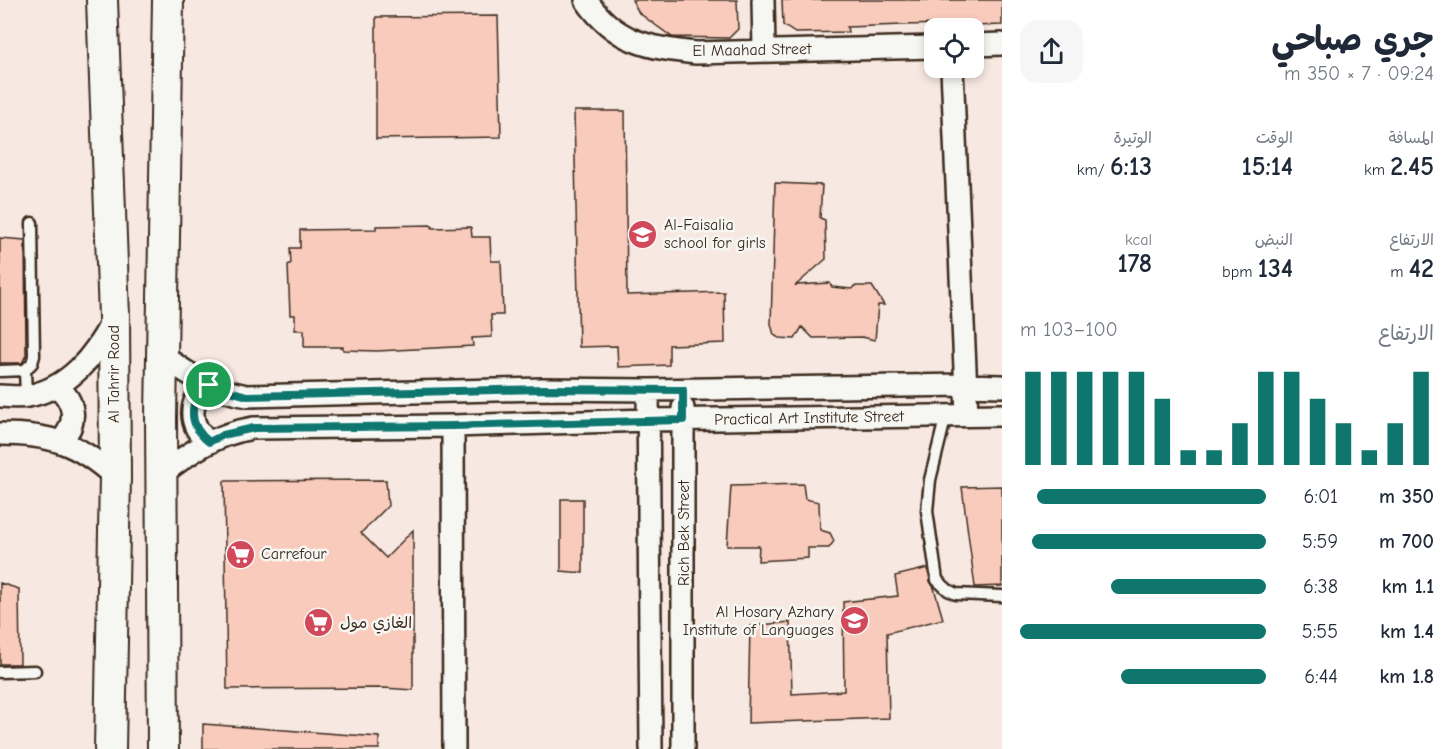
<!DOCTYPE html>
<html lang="ar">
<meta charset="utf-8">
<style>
body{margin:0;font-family:"Comic Neue","Playpen Sans Arabic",sans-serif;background:#f6f6f7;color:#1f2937;direction:rtl;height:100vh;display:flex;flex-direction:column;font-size:22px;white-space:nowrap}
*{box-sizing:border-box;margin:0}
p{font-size:20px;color:#747a83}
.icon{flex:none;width:33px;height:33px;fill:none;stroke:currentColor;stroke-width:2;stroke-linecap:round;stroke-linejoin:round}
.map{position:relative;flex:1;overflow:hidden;direction:ltr}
.sheet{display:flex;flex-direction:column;background:#fff;width:450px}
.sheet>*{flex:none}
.controls{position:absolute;left:924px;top:18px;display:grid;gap:12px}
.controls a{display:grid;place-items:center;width:60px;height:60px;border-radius:12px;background:#fff;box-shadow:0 3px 9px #0003;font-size:30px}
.pin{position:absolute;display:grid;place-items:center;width:51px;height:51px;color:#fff;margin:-26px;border:3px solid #fff;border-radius:50%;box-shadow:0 2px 6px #0007}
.round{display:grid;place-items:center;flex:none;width:63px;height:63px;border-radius:18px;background:#f6f6f7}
.summary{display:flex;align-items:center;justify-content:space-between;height:102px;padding:0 18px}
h1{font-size:33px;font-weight:700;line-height:45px}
.metrics{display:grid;grid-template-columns:repeat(3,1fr);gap:9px;height:102px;padding:6px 18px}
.metrics div{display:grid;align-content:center}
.metrics b{font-size:26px;font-weight:700}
.metrics small{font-size:16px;font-weight:400}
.metrics p{font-size:16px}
.chart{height:168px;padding:12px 18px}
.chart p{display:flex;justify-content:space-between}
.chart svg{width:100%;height:108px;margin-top:6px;stroke:#0f766e;stroke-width:6}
ul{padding:0 18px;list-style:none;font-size:20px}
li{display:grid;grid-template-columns:96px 72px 1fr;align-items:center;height:45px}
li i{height:15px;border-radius:8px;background:#0f766e}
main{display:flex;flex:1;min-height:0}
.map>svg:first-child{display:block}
.building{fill:#f9cbbd;stroke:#3b2a1e;stroke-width:1.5}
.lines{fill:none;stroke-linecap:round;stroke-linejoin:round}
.lane-casing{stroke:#3b2a1e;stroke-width:15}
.street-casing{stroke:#3b2a1e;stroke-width:26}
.secondary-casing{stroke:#3b2a1e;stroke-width:34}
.lane{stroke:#f6f6f2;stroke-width:10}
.street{stroke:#f6f6f2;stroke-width:21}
.secondary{stroke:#f6f6f2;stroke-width:30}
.route-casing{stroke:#fff;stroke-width:12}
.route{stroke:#0f766e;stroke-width:8}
.labels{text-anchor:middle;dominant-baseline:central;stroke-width:5;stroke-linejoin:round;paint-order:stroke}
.street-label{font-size:16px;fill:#3b2a1e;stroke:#f6f6f2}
.poi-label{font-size:16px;fill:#3b2a1e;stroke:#f6f6f2;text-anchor:start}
</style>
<main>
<section class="sheet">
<div class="summary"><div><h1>جري صباحي</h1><p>09:24 · 7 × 350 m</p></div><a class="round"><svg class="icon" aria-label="share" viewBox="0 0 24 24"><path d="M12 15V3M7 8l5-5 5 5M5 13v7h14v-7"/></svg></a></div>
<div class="metrics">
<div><p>المسافة</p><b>2.45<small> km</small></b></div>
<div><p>الوقت</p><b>15:14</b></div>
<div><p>الوتيرة</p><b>6:13<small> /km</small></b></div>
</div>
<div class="metrics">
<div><p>الارتفاع</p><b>42<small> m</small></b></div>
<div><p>النبض</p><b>134<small> bpm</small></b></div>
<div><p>kcal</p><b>178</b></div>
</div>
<div class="chart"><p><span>الارتفاع</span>100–103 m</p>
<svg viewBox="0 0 160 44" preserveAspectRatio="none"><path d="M5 44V6M15 44V6M25 44V6M35 44V6M45 44V6M55 44V17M65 44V38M75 44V38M85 44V27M95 44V6M105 44V6M115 44V17M125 44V27M135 44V38M145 44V27M155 44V6"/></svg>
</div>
<ul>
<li><b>350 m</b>6:01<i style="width:93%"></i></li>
<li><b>700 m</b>5:59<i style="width:95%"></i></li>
<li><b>1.1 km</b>6:38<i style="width:63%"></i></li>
<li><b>1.4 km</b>5:55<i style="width:100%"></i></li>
<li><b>1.8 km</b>6:44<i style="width:59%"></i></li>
</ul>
</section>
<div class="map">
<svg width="1002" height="749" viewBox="0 0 1002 749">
<rect width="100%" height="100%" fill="#f7e9e2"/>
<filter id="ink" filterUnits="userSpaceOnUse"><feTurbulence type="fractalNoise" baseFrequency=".0167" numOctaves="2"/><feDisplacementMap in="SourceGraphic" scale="12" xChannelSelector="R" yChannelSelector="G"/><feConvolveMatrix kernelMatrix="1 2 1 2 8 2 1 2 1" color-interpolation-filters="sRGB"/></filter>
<g filter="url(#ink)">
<!-- building -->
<path class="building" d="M632,0H737L738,29L729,38L672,37L639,13Z
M782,0H1002V25L947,27L946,24L903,25L847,27L848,32L795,33L783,25Z
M498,16L501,137L376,139V17Z
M574,111H625L627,295L724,292L725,343L669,345V365L618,367L617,346L579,347Z
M775,183L822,185L820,218L825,220L826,259L796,285L830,283L832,287L852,289L854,286H872L884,305H878L875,340L862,337L813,338L802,327L795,339L779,338L774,335L771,324Z
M432,225V228L471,227L472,237H490L491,261H501L503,315H491L492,337L472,338L473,346L377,351L343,350V347H304V330H295V315H290L288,265L291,263L290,248H300V230L376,229V226Z
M0,238L25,240L26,355L22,363H0Z
M386,480L388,506L361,533L386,558L413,530V690L384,688L227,689L224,481Z
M803,484L805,499L819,502L820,530L830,533L834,541L829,548H808V558L758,561L759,546H727L731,486Z
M1002,486V586L975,587L962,487Z
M561,499H583V573L561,571Z
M928,568L930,581L934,588L943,619L887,633L889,718L748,723L750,626L790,622L792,694L844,691L843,602L898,596L895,576Z
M0,583L19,589L20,664H0Z
M203,724L379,737V749H203Z"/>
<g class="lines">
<defs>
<path id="lane" d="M25,370L26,396
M0,371L25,370L32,363L34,356L32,223
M946,415L930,480L927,511L937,580L948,590L956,594L1002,596
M0,672L35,671"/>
<path id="street" d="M586,0C615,42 648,48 696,53L934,47
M763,0L764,50
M974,45L1002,44
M952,68L967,415
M161,354C188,375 213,390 247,396L543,389L648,390L965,385L1002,386
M209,385C187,401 188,426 209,442
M56,386C76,401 78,423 61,441
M648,390L651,749
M0,396C9,396 19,398 28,396C69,388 94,357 112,322
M453,426L454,749
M0,434C50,434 78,443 115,477
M161,475C189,452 217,434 253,428L453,426L649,420L1002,415
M683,749V408"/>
<path id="secondary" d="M102,0L114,316L115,477L110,749
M163,749L161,417L168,0"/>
</defs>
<!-- lane casing -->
<use href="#lane" class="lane-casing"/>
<!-- street casing -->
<use href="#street" class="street-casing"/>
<!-- secondary casing -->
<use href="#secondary" class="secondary-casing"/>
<!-- lane -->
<use href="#lane" class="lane"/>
<!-- street -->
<use href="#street" class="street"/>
<!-- secondary -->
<use href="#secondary" class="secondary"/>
</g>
</g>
<g class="lines" filter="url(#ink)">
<defs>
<path id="route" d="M209,385L247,396L543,389L683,390V420L453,426L254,428L223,435L209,442C188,425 187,401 209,385Z"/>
</defs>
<!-- route casing -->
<use href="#route" class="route-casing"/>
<!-- route -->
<use href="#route" class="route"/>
</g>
<!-- icons -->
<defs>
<symbol id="school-disc" viewBox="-11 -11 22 22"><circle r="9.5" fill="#d1495b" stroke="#f6f6f2"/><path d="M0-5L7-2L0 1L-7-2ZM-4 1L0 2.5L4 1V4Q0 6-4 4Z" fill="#fff"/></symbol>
<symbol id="supermarket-disc" viewBox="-11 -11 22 22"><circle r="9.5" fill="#d1495b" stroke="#f6f6f2"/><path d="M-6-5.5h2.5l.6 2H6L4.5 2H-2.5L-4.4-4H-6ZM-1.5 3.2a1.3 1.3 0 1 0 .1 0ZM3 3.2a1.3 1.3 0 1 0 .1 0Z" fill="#fff"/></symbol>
</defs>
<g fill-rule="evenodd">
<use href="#school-disc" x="626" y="218" width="33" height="33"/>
<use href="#supermarket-disc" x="224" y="538" width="33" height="33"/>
<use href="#school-disc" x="838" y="604" width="33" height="33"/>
<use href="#supermarket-disc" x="302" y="606" width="33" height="33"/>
</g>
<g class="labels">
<!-- street labels -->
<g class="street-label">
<text transform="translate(752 50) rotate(-1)">El Maahad Street</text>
<text transform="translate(114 374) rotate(-90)">Al Tahrir Road</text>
<text transform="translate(809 418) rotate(-1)">Practical Art Institute Street</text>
<text transform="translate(684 533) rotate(-90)">Rich Bek Street</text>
</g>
<!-- poi labels -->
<g class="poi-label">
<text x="664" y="225">Al-Faisalia<tspan x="664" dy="18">school for girls</tspan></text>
<text x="261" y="554">Carrefour</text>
<text x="834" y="612" text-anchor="end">Al Hosary Azhary<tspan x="834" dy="18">Institute of Languages</tspan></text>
<text x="340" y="623">الغازي مول</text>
</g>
</g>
</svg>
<div class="controls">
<a><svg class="icon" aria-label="locate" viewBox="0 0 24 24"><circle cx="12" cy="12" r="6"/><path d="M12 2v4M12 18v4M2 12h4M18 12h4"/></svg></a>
</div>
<div class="pin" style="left:209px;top:385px;background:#1e9e55"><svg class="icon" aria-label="arrive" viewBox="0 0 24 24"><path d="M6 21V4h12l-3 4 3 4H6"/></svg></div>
</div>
</main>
